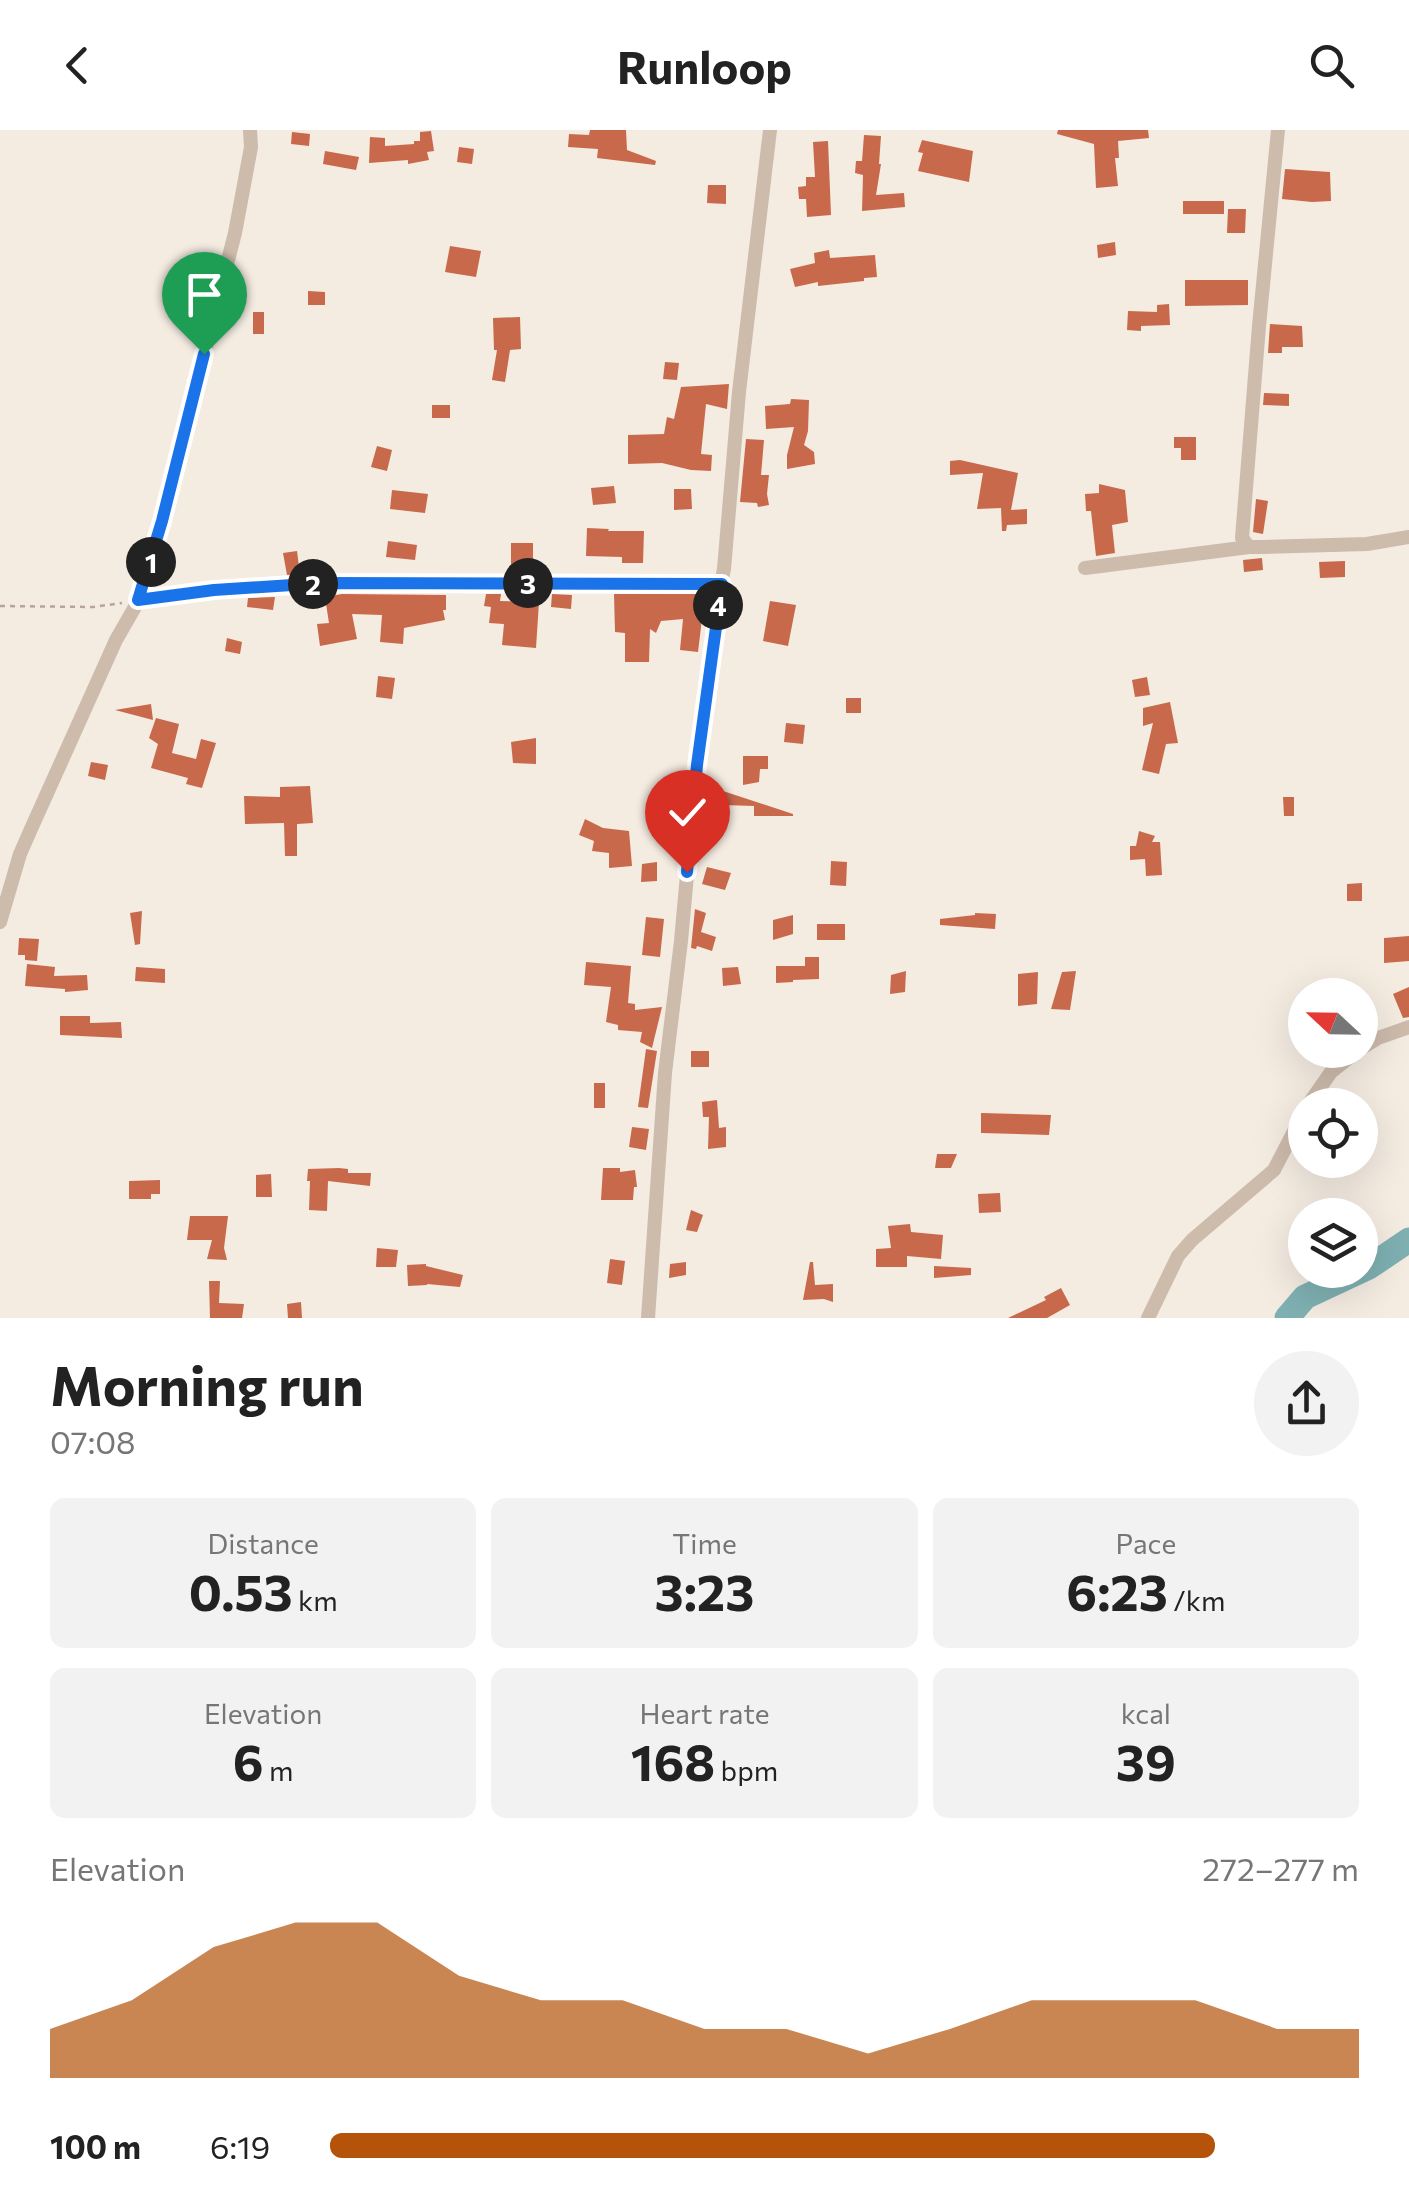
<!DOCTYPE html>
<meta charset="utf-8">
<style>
body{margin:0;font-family:Commissioner,sans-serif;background:#f2f2f2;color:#222;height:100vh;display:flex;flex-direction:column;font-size:38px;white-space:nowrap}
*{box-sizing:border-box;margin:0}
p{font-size:32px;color:#767676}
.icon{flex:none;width:55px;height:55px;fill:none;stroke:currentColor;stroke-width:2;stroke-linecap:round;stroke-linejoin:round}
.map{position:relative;height:1188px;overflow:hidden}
.side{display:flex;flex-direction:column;background:#fff;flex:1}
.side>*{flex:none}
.needle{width:65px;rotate:292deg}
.buttons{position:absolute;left:1288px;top:848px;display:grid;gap:20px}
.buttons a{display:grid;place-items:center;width:90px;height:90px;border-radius:50%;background:#fff;box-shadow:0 10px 40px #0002;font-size:50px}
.pin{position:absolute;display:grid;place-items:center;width:85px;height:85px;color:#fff;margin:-102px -42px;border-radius:50% 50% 50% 0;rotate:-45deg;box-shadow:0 0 10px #0007}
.pin .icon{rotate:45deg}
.km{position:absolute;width:50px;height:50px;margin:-25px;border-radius:50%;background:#222;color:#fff;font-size:28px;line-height:50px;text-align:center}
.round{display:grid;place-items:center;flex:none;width:105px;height:105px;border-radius:52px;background:#f2f2f2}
.head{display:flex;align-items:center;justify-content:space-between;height:170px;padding:0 50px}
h1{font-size:55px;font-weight:700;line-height:75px}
.stats{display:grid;grid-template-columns:repeat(3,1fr);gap:15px;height:170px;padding:10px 50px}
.stats div{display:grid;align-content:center;border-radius:15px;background:#f2f2f2;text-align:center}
.stats b{font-size:50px;font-weight:700}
.stats small{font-size:28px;font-weight:400}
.stats p{font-size:28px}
.chart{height:280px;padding:20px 50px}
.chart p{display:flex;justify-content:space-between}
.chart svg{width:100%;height:180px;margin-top:10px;fill:#b45309;opacity:.7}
ul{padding:0 50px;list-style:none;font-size:32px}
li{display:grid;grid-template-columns:160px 120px 1fr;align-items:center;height:75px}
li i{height:25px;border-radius:12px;background:#b45309}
header{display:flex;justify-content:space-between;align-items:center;height:130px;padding:0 50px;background:#fff;font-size:45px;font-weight:700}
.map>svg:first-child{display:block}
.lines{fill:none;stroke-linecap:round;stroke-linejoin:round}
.river{stroke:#7fb0b2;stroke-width:25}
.building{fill:#c8694b}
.path{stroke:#b9a596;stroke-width:2.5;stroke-dasharray:5 5;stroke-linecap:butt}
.street{stroke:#cdbbac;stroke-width:14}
.route-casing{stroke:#fff;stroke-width:20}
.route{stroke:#1a73e8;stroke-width:12}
</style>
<header><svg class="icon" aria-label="back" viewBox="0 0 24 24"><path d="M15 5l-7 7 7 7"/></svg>Runloop<svg class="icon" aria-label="search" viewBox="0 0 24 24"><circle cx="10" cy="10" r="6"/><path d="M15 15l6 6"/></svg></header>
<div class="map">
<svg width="1409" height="1188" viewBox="0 0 1409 1188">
<rect width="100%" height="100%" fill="#f4ebe1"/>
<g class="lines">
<!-- river -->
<path class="river" d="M1287,1188L1305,1167L1369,1137L1409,1110"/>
</g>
<!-- building -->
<path class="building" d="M590,0H626L627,20L656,31L655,35L597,28L598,19L568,17L569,4L589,5Z
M1058,0H1148L1149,8L1118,11L1119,28H1115L1118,56L1096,58L1094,14L1057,4Z
M431,1L434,21L427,22L429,30L408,34V30L369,33L370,7L385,8V16L414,14V11H420V2Z
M292,2L310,4L309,16L291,14Z
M864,5L881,6L879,34H881L876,65L904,63L905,77L862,81L863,45L855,43L856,31H862Z
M922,10L973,21L969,52L918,41L923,23L918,22Z
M828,11L831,85L807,87L806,69H799L798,57L806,56V47H815L813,12Z
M459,17L474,19L472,34L457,32Z
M325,21L359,27L356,40L323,34Z
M1285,39L1330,42L1331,71L1312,72L1282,69Z
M708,55H726V74L707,73Z
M1183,71H1224V84H1183Z
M1228,79H1246L1245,103H1227Z
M1115,112L1116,125L1098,128L1097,115Z
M450,116L481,121L476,147L445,142Z
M829,120L830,128L875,125L877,147L864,148V151L818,156V152L795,157L790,139L815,133L814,123Z
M1185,150H1248V175L1185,176Z
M308,161L325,162V175H308Z
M1169,174L1170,195L1141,196V201L1127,200L1128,181L1157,182V175Z
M253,182H264V204H253Z
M520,187L521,219L510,220L505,252L492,250L497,220H494L493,188Z
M1270,194L1302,196L1303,217H1282V223H1268Z
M665,232L679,233L677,250L663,249Z
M729,254L727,279L706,274L701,324L712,325L711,341L691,340L662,333L628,334V305L664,304L667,287L674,289L681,257Z
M1264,263L1289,264V276L1263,275Z
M791,269L809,270L808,301L804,315L814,322L815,334L787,339V325L794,297L766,299L765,276L790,274Z
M432,275H450V288H432Z
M1174,307H1196V330H1181V318H1174Z
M746,309L764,310L761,345H769L767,364L769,375L758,377L757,373L740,372Z
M377,316L392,320L387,341L371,337Z
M960,330L1018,343L1011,380L1027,379V394L1007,395L1006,401H1002L1001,378L977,379L983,343L950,345V331Z
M1099,354L1125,360L1128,392L1112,395L1115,423L1096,426L1091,381H1086L1085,364L1099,363Z
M614,356L616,373L593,375L591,358Z
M674,359H691L692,379L674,380Z
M392,360L428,364L425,383L390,379Z
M1256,369L1268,371L1263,404L1253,402Z
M587,398L609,399L608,401H644L643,433H622V427L586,426Z
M388,411L417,415L415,430L386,427Z
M511,413H533V429H526V434L511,435Z
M297,421L300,444L287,445L283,423Z
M1262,428L1263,440L1244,442L1243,430Z
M1345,431V447L1320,448L1319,432Z
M342,464L446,465V480H443L445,490L404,498L403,514L380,512L382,485L352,484L357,509L320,516L317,494L329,493L325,467Z
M486,464H501L500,471L539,472L536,518L502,515L504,494L489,493L491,477L484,476Z
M552,464L572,465L571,479L551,477Z
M614,464H705L698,522L680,520L683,489L661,491L656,503L650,499L649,532H625V503L615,502Z
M275,467L273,480L247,477L248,468Z
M770,471L796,475L788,516L763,511Z
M227,508L242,512L240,524L225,521Z
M378,546L395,548L392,569L376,567Z
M1147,547L1150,565L1135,567L1132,550Z
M846,568H861V583H846Z
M1170,572L1178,613L1166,614L1159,644L1142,640L1153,593L1143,596V578Z
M151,574L153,590L115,580Z
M156,588L179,594L172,623L196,629L201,609L216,613L202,658L186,654L188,648L151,638L158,614L149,608Z
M786,593L805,595L803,614L784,612Z
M536,608V634L513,633L511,612Z
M743,626H768V639H760L759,652L743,655Z
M91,632L108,635L105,650L88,646Z
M310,656L313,693L297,694V726H285L284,693L245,694L244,666L280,667V657Z
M723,661L793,684V686H754V676L723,675Z
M1283,667H1294V686H1284Z
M585,689L603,698L629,701L632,736L609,738V723L592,721L594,711L579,705Z
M1139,701L1155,706L1152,712H1160L1162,745L1146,746L1145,729L1130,730V716H1136Z
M831,731L847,732L846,756L830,755Z
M657,732V751L641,752L642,734Z
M707,737L731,743L725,760L702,754Z
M1362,753V771H1347V754Z
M695,779L706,783L701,802L716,807L712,821L697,816L696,819L691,818Z
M142,781L140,814L135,815L130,783Z
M975,783L996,784L995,799L940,795V789L975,785Z
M793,785V804L773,810V790Z
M646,787L664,789L660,827L642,825Z
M817,794H845V810H817Z
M1409,806V831L1384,833V808Z
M19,808L39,809L37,831L25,830V825H18Z
M805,827H819V849L793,850V852L776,853V836H805Z
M586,832L631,836L628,873L635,874V880L662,877L652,918L640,912L642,902L618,900V895L606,892L611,857L584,855Z
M27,834L55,837L54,846L87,845L88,860L65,862V859L25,856Z
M136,837L165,839V853L135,851Z
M738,837L741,854L723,856L722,838Z
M906,841L905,862L890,864L891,845Z
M1076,841L1070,880L1051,879L1062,842Z
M1038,842L1037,874L1018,876V844Z
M1409,857V887L1403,888L1393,864Z
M60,886H90V893L121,892L122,908L60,905Z
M646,919L657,921L648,978L638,977Z
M691,921H709V937H691Z
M594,953H605V978H594Z
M717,970L719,998L726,997V1017L708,1019L709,987H703L702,972Z
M981,983L1051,985L1049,1005L981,1003Z
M632,997L649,999L646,1020L629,1017Z
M937,1024H957L951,1038H935Z
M339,1038L348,1039V1043H371L370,1056L328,1051L327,1081L309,1080L310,1051H307L308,1039Z
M603,1038H620V1042L635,1040L637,1057H634L633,1070H601Z
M271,1044L272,1067H256V1045Z
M160,1050V1064H151V1069H129V1051Z
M1000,1063L1001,1082L979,1083L978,1064Z
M691,1080L703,1085L697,1102L686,1100Z
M190,1086H228L224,1118L227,1130L207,1129L212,1110H187Z
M910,1094L911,1102L943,1105L941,1129L907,1126V1137H876V1119L891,1118L888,1096Z
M377,1118L398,1120L396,1137H376Z
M610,1129L625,1131L622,1155L607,1153Z
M686,1132V1145L669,1148L670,1134Z
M810,1132H813L815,1155L833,1154V1172L824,1169L803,1170Z
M426,1134V1136L463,1145L460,1157L427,1154V1155L408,1156L407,1135Z
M934,1136L971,1138V1145L934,1148Z
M209,1151H220L219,1173L244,1174L242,1188H210Z
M1061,1158L1070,1175L1047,1188H1008L1046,1170L1044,1167Z
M301,1172L302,1188H288L287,1174Z"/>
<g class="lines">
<!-- path -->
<path class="path" d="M0,476L93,477L122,473"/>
<!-- street -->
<path class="street" d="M1278,0L1259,196L1242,408L1249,417H1262L1367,414L1409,407
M1085,438L1249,417
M139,470L214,460L323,453H722
M0,792L20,724L31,699L116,510L139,470L145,453L235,103L251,17L250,0
M1360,919L1378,908L1409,897
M1308,975L1331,942L1359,920
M648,1188L665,943L681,811L697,635L715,486L724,439L739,262L770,0
M1148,1188L1178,1126L1192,1110L1274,1040L1305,980"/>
</g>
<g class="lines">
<defs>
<path id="route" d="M204,224L162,391L138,470L214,460L323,453L722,454L697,635L687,742"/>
</defs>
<!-- route casing -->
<use href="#route" class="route-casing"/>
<!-- route -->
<use href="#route" class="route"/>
</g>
</svg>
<div class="buttons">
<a><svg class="needle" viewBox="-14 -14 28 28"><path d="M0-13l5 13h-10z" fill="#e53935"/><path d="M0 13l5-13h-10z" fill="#767676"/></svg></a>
<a><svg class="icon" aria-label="locate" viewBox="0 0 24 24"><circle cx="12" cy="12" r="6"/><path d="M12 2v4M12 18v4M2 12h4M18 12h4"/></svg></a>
<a><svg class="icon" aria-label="layers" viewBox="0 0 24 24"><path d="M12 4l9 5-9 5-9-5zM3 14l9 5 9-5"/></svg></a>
</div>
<div class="pin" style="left:204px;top:224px;background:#1e9e55"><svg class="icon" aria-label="arrive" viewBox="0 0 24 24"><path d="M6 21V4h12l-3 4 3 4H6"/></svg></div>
<div class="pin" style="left:687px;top:742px;background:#d93025"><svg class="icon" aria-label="check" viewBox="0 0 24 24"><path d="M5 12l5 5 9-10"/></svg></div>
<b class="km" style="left:151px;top:432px">1</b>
<b class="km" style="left:313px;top:454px">2</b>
<b class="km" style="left:528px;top:453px">3</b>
<b class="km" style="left:718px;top:475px">4</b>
</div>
<section class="side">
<div class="head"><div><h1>Morning run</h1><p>07:08</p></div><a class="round"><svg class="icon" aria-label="share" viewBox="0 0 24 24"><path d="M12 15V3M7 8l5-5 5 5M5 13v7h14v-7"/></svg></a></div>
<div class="stats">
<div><p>Distance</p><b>0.53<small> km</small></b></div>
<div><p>Time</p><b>3:23</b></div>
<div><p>Pace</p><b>6:23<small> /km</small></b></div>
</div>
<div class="stats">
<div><p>Elevation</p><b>6<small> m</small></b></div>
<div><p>Heart rate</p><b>168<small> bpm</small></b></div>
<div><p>kcal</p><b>39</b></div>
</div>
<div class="chart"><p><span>Elevation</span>272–277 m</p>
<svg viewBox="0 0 160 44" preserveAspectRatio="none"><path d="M0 44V32L10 25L20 12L30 6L40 6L50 19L60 25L70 25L80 32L90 32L100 38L110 32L120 25L130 25L140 25L150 32L160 32V44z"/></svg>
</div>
<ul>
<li><b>100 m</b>6:19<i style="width:86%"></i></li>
</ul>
</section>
